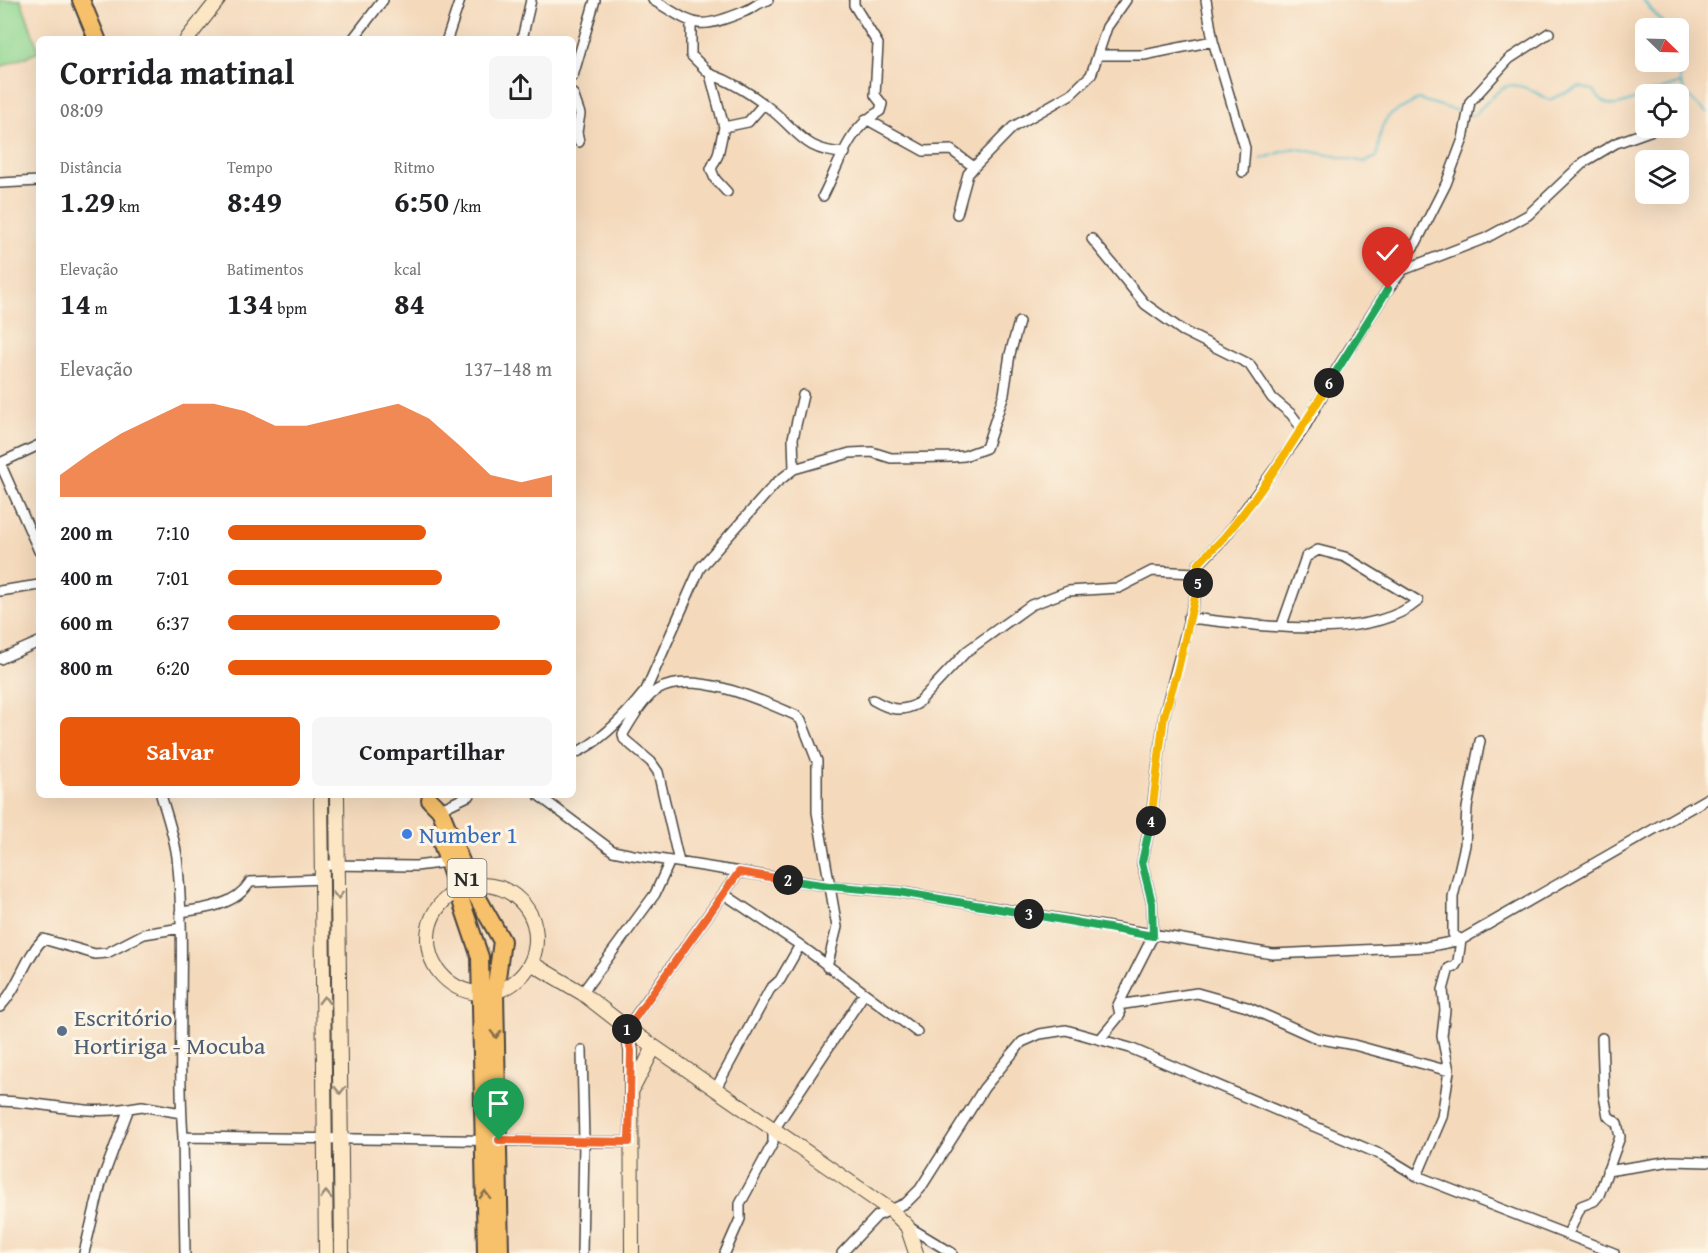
<!DOCTYPE html>
<html lang="pt">
<meta charset="utf-8">
<style>
body{margin:0;font-family:"Gentium Book Plus",serif;background:#f6f6f6;color:#202124;height:100vh;display:flex;flex-direction:column;font-size:22px;white-space:nowrap}
*{box-sizing:border-box;margin:0}
p{font-size:20px;color:#757577}
.icon{flex:none;width:33px;height:33px;fill:none;stroke:currentColor;stroke-width:2;stroke-linecap:round;stroke-linejoin:round}
.map{position:relative;flex:1;overflow:hidden}
.side{position:absolute;left:36px;top:36px;width:540px;height:762px;display:flex;flex-direction:column;background:#fff;border-radius:9px;box-shadow:0 6px 24px #0002}
.side>*{flex:none}
.needle{width:39px;rotate:113deg}
.tools{position:absolute;left:1635px;top:18px;display:grid;gap:12px}
.tools a{display:grid;place-items:center;width:54px;height:54px;border-radius:9px;background:#fff;box-shadow:0 6px 24px #0002;font-size:30px}
.pin{position:absolute;display:grid;place-items:center;width:51px;height:51px;color:#fff;margin:-62px -26px;border-radius:50% 50% 50% 0;rotate:-45deg;box-shadow:0 0 6px #0007}
.pin .icon{rotate:45deg}
.km{position:absolute;width:30px;height:30px;margin:-15px;border-radius:50%;background:#222;color:#fff;font-size:16px;line-height:30px;text-align:center}
.round{display:grid;place-items:center;flex:none;width:63px;height:63px;border-radius:9px;background:#f6f6f6}
.summary{display:flex;align-items:center;justify-content:space-between;height:102px;padding:0 24px}
h1{font-size:33px;font-weight:700;line-height:45px}
.metrics{display:grid;grid-template-columns:repeat(3,1fr);gap:9px;height:102px;padding:6px 24px}
.metrics div{display:grid;align-content:center}
.metrics b{font-size:30px;font-weight:700}
.metrics small{font-size:16px;font-weight:400}
.metrics p{font-size:16px}
.chart{height:168px;padding:12px 24px}
.chart p{display:flex;justify-content:space-between}
.chart svg{width:100%;height:108px;margin-top:6px;fill:#ea580c;opacity:.7}
.action{display:flex;gap:12px;margin-top:auto;padding:12px 24px}
.action a{flex:1;height:69px;border-radius:9px;background:#ea580c;color:#fff;font-size:24px;font-weight:700;line-height:69px;text-align:center}
.action a+a{background:#f6f6f6;color:#202124}
ul{padding:0 24px;list-style:none;font-size:20px}
li{display:grid;grid-template-columns:96px 72px 1fr;align-items:center;height:45px}
li i{height:15px;border-radius:8px;background:#ea580c}
.map>svg:first-child{display:block}
.green{fill:#90d792;stroke:#5e815e;stroke-width:1.5}
.lines{fill:none;stroke-linecap:round;stroke-linejoin:round}
.stream{stroke:#4cb8c8;stroke-width:2}
.street-casing{stroke:#494541;stroke-width:12}
.secondary-casing{stroke:#494541;stroke-width:16}
.highway-casing{stroke:#494541;stroke-width:20}
.street{stroke:#fff;stroke-width:9}
.secondary{stroke:#fce6c4;stroke-width:14}
.highway{stroke:#f7c06b;stroke-width:16}
.oneway{stroke:#948878}
.oneway2{stroke:#876e48}
.split-1-casing{stroke:#fff;stroke-width:12}
.split-2-casing{stroke:#fff;stroke-width:12}
.split-3-casing{stroke:#fff;stroke-width:12}
.split-4-casing{stroke:#fff;stroke-width:12}
.split-5-casing{stroke:#fff;stroke-width:12}
.split-6-casing{stroke:#fff;stroke-width:12}
.split-7-casing{stroke:#fff;stroke-width:12}
.split-1{stroke:#f0652b;stroke-width:8}
.split-2{stroke:#f0652b;stroke-width:8}
.split-3{stroke:#22a559;stroke-width:8}
.split-4{stroke:#22a559;stroke-width:8}
.split-5{stroke:#f5b400;stroke-width:8}
.split-6{stroke:#f5b400;stroke-width:8}
.split-7{stroke:#22a559;stroke-width:8}
.shop-dot{fill:#3f7fe0;stroke:#fcf5e5;stroke-width:2}
.service-dot{fill:#5c6f8a;stroke:#fcf5e5;stroke-width:2}
.labels{text-anchor:middle;dominant-baseline:central;stroke-width:6;stroke-linejoin:round;paint-order:stroke}
.shield{fill:#fcf5e5;stroke:#6a6863;stroke-width:1.5}
.shield-label{font-size:22px;font-weight:bold;fill:#2b2b2b}
.shop-label{font-size:24px;fill:#366cbe;stroke:#fcf5e5;text-anchor:start}
.service-label{font-size:24px;fill:#4e5e75;stroke:#fcf5e5;text-anchor:start}
</style>
<div class="map">
<svg width="1708" height="1253" viewBox="0 0 1708 1253">
<rect width="100%" height="100%" fill="#fcf5e5"/>
<filter id="ink" filterUnits="userSpaceOnUse"><feTurbulence type="fractalNoise" baseFrequency=".0167" numOctaves="2"/><feDisplacementMap in="SourceGraphic" scale="12" xChannelSelector="R" yChannelSelector="G"/><feConvolveMatrix kernelMatrix="1 2 1 2 8 2 1 2 1" color-interpolation-filters="sRGB"/></filter>
<filter id="wash" filterUnits="userSpaceOnUse"><feTurbulence type="fractalNoise" baseFrequency=".008" numOctaves="4" result="noise"/><feDisplacementMap in="SourceGraphic" scale="24" xChannelSelector="R" yChannelSelector="G"/><feGaussianBlur stdDeviation="1.35" result="paint"/><feColorMatrix in="noise" values="0 0 0 0 0 0 0 0 0 0 0 0 0 0 0 0 0 1.4 0 .05"/><feComposite in="paint" operator="in"/></filter>
<g filter="url(#wash)">
<rect width="100%" height="100%" fill="#f4d9bb"/>
<!-- green -->
<path class="green" d="M0,0H21L39,52L0,67Z"/>
<g class="lines">
<!-- stream -->
<path class="stream" d="M1643,0L1667,28
M1678,53C1683,63 1678,74 1681,83C1686,96 1697,106 1708,113
M1647,94L1681,83
M1469,115L1473,116C1506,84 1505,74 1549,100L1579,87L1593,90C1610,115 1621,104 1646,95
M1261,159L1294,148L1365,162L1377,157C1379,144 1379,126 1389,116C1396,110 1409,106 1418,99L1464,113"/>
</g>
</g>
<g filter="url(#ink)">
<g class="lines">
<defs>
<path id="street" d="M653,0C695,24 694,32 743,12C752,9 759,2 768,0
M1206,0L1213,41L1245,148L1243,172
M691,22V55L710,74L724,127
M353,39L383,0
M447,39L460,0
M522,39L531,0
M1099,55H1144L1213,41
M710,74C733,82 756,97 774,112C801,135 806,151 845,153
M573,76L595,0
M573,94L580,114L577,132L579,142
M1678,112L1680,109
M866,119L924,151L951,150L974,167
M0,183L39,181
M727,192L715,179L711,169L718,155L724,127L748,122L762,106
M823,196C839,165 848,128 880,111L882,104L875,95L878,44L854,5V0
M957,214L968,174L974,167L1013,127L1071,94L1091,75L1107,27L1126,0
M1092,239L1145,304L1183,331L1249,364L1272,398L1291,414L1303,430
M1403,270V260L1416,243L1446,184L1463,139L1470,102L1509,59L1549,33
M0,463L39,551
M0,463L39,445
M794,469L850,453L872,452L891,458L952,457L964,456L986,448L1004,394L1010,354L1019,322
M0,591L39,585
M1188,618C1251,624 1368,644 1418,601L1345,557L1318,550L1306,557L1282,625
M0,659L39,642
M873,700C889,709 900,713 917,704L967,651L1031,605L1068,591L1119,588L1152,571L1196,573
M573,754C602,742 627,714 646,690L700,568L776,483L794,469L793,438L803,395
M161,795C167,816 174,835 177,857C187,950 176,1044 183,1137
M538,795L613,851L633,855L829,886L899,892L1273,954L1426,947L1461,940L1708,798
M437,811L470,795
M679,862L658,772L651,762L624,739L623,734C632,719 643,699 657,690C693,669 761,700 795,715L801,720L817,761V812L837,927L827,967
M324,865L416,866L447,862
M724,894L800,945L917,1032
M180,912C205,909 236,905 250,882L323,879
M582,993L655,894L670,861
M1118,1005L1197,993L1247,1007L1316,1038L1354,1045L1449,1071
M0,1007C19,987 24,959 43,939L95,954L107,953L144,934L181,928
M627,1028L739,872
M1101,1038L1120,1015L1118,1005L1153,936L1152,903L1142,863L1151,819L1164,716L1198,585V565L1225,537L1303,430L1338,367L1388,289L1403,270L1486,238L1528,215L1584,162L1616,143L1658,128
M715,1090L770,989L780,980L800,945
M0,1101C45,1102 84,1116 129,1108
M1607,1171L1671,1161L1708,1162
M1417,1176L1442,1117L1449,1071L1442,1036L1445,1010L1443,990L1449,968L1455,966L1458,961L1461,940L1453,934V897L1465,845L1467,808L1480,741
M907,1226L952,1253
M1568,1234L1581,1206L1594,1201L1599,1195L1620,1137L1617,1123L1608,1116L1604,1096L1602,1038
M84,1253L101,1183L129,1108L142,1106L181,1113
M185,1253L183,1137L629,1142
M582,1253L584,1142L582,1050
M725,1253L740,1219V1204L773,1143V1131L864,994
M842,1253L877,1216L906,1203L920,1189L984,1088L1022,1042L1040,1034L1066,1030L1130,1048L1384,1156L1417,1176L1614,1253"/>
<path id="secondary" d="M187,39L218,0
M321,795L326,1253
M337,795L342,1253
M428 939a54 54 0 1 1 108 0a54 54 0 1 1-108 0Z
M531,963L582,993L627,1028L892,1211L907,1226L916,1253
M627,1028L631,1051L632,1253
M632,1090L654,1047"/>
<path id="highway" d="M81,0L97,39
M430,800L440,810L471,886L502,941L495,992L500,1253
M438,832L480,957L486,1253"/>
</defs>
<!-- street casing -->
<use href="#street" class="street-casing"/>
<!-- secondary casing -->
<use href="#secondary" class="secondary-casing"/>
<!-- highway casing -->
<use href="#highway" class="highway-casing"/>
<!-- street -->
<use href="#street" class="street"/>
<!-- secondary -->
<use href="#secondary" class="secondary"/>
<!-- highway -->
<use href="#highway" class="highway"/>
</g>
<!-- one-way arrows -->
<defs><path id="oneway-chevron" d="M-2-3.5L2.5 0L-2 3.5" fill="none" stroke-width="1.6" stroke-linecap="round" stroke-linejoin="round" transform="scale(1.5)"/></defs>
<g class="oneway">
<use href="#oneway-chevron" transform="translate(338 895) rotate(89)"/>
<use href="#oneway-chevron" transform="translate(324 1000) rotate(-90)"/>
<use href="#oneway-chevron" transform="translate(340 1090) rotate(90)"/>
<use href="#oneway-chevron" transform="translate(326 1195) rotate(-91)"/>
</g>
<g class="oneway2">
<use href="#oneway-chevron" transform="translate(496 1034) rotate(89)"/>
<use href="#oneway-chevron" transform="translate(485 1195) rotate(-91)"/>
</g>
</g>
<g class="lines" filter="url(#ink)">
<defs>
<path id="split-1" d="M499,1140L629,1142L631,1051L627,1029"/>
<path id="split-2" d="M627,1029L739,872L788,880"/>
<path id="split-3" d="M788,880L829,886L899,892L1029,914"/>
<path id="split-4" d="M1029,914L1153,936L1152,903L1142,862L1151,821"/>
<path id="split-5" d="M1151,821L1164,716L1178,669L1198,583"/>
<path id="split-6" d="M1198,583V565C1206,554 1217,546 1226,535C1265,488 1298,436 1329,383"/>
<path id="split-7" d="M1329,383L1388,289"/>
</defs>
<!-- split-1 casing -->
<use href="#split-1" class="split-1-casing"/>
<!-- split-2 casing -->
<use href="#split-2" class="split-2-casing"/>
<!-- split-3 casing -->
<use href="#split-3" class="split-3-casing"/>
<!-- split-4 casing -->
<use href="#split-4" class="split-4-casing"/>
<!-- split-5 casing -->
<use href="#split-5" class="split-5-casing"/>
<!-- split-6 casing -->
<use href="#split-6" class="split-6-casing"/>
<!-- split-7 casing -->
<use href="#split-7" class="split-7-casing"/>
<!-- split-1 -->
<use href="#split-1" class="split-1"/>
<!-- split-2 -->
<use href="#split-2" class="split-2"/>
<!-- split-3 -->
<use href="#split-3" class="split-3"/>
<!-- split-4 -->
<use href="#split-4" class="split-4"/>
<!-- split-5 -->
<use href="#split-5" class="split-5"/>
<!-- split-6 -->
<use href="#split-6" class="split-6"/>
<!-- split-7 -->
<use href="#split-7" class="split-7"/>
</g>
<!-- markers -->
<circle class="shop-dot" cx="407" cy="834" r="6"/>
<circle class="service-dot" cx="62" cy="1031" r="6"/>
<g class="labels">
<!-- shield labels -->
<rect class="shield" x="447.5" y="859" width="39" height="38" rx="4.5"/>
<g class="shield-label">
<text x="467" y="878">N1</text>
</g>
<!-- shop labels -->
<g class="shop-label">
<text x="419" y="834">Number 1</text>
</g>
<!-- service labels -->
<g class="service-label">
<text x="74" y="1017">Escritório<tspan x="74" dy="28">Hortiriga - Mocuba</tspan></text>
</g>
</g>
</svg>
<div class="tools">
<a><svg class="needle" viewBox="-14 -14 28 28"><path d="M0-13l5 13h-10z" fill="#e53935"/><path d="M0 13l5-13h-10z" fill="#757577"/></svg></a>
<a><svg class="icon" aria-label="locate" viewBox="0 0 24 24"><circle cx="12" cy="12" r="6"/><path d="M12 2v4M12 18v4M2 12h4M18 12h4"/></svg></a>
<a><svg class="icon" aria-label="layers" viewBox="0 0 24 24"><path d="M12 4l9 5-9 5-9-5zM3 14l9 5 9-5"/></svg></a>
</div>
<div class="pin" style="left:499px;top:1140px;background:#1e9e55"><svg class="icon" aria-label="arrive" viewBox="0 0 24 24"><path d="M6 21V4h12l-3 4 3 4H6"/></svg></div>
<div class="pin" style="left:1388px;top:289px;background:#d93025"><svg class="icon" aria-label="check" viewBox="0 0 24 24"><path d="M5 12l5 5 9-10"/></svg></div>
<b class="km" style="left:627px;top:1029px">1</b>
<b class="km" style="left:788px;top:880px">2</b>
<b class="km" style="left:1029px;top:914px">3</b>
<b class="km" style="left:1151px;top:821px">4</b>
<b class="km" style="left:1198px;top:583px">5</b>
<b class="km" style="left:1329px;top:383px">6</b>
<section class="side">
<div class="summary"><div><h1>Corrida matinal</h1><p>08:09</p></div><a class="round"><svg class="icon" aria-label="share" viewBox="0 0 24 24"><path d="M12 15V3M7 8l5-5 5 5M5 13v7h14v-7"/></svg></a></div>
<div class="metrics">
<div><p>Distância</p><b>1.29<small> km</small></b></div>
<div><p>Tempo</p><b>8:49</b></div>
<div><p>Ritmo</p><b>6:50<small> /km</small></b></div>
</div>
<div class="metrics">
<div><p>Elevação</p><b>14<small> m</small></b></div>
<div><p>Batimentos</p><b>134<small> bpm</small></b></div>
<div><p>kcal</p><b>84</b></div>
</div>
<div class="chart"><p><span>Elevação</span>137–148 m</p>
<svg viewBox="0 0 160 44" preserveAspectRatio="none"><path d="M0 44V35L10 26L20 18L30 12L40 6L50 6L60 9L70 15L80 15L90 12L100 9L110 6L120 12L130 23L140 35L150 38L160 35V44z"/></svg>
</div>
<ul>
<li><b>200 m</b>7:10<i style="width:61%"></i></li>
<li><b>400 m</b>7:01<i style="width:66%"></i></li>
<li><b>600 m</b>6:37<i style="width:84%"></i></li>
<li><b>800 m</b>6:20<i style="width:100%"></i></li>
</ul>
<div class="action"><a>Salvar</a><a>Compartilhar</a></div>
</section>
</div>
